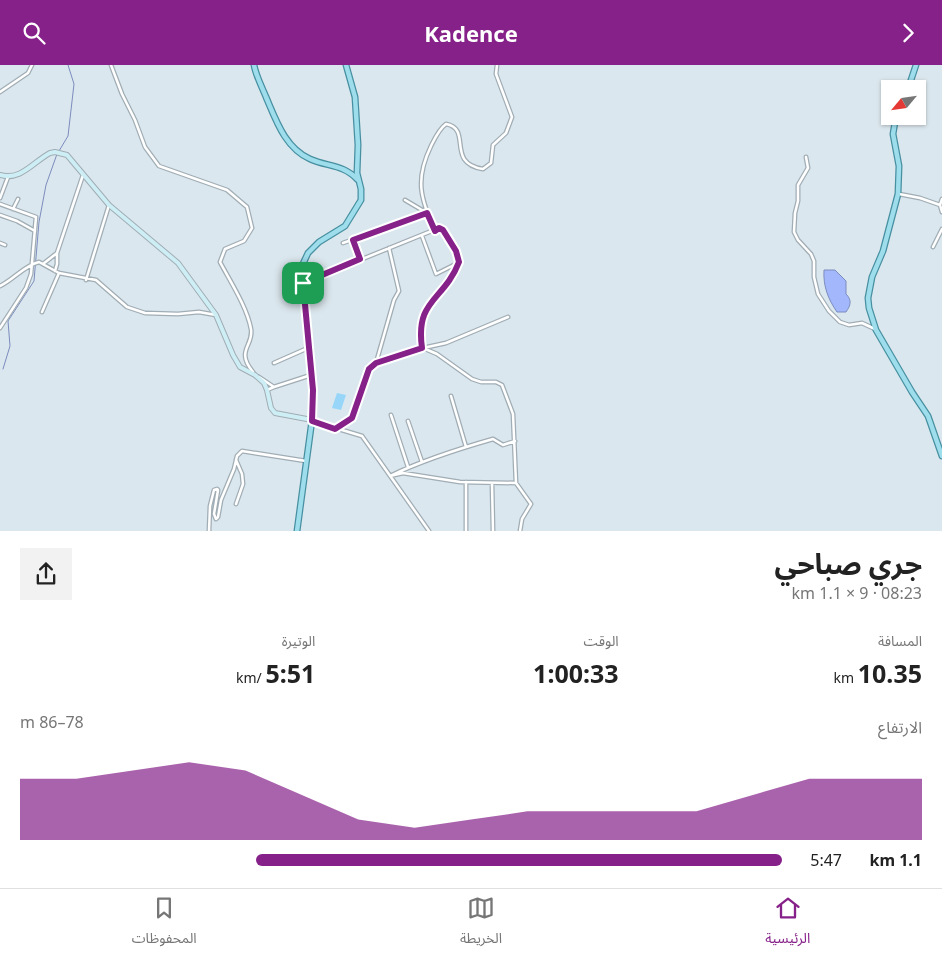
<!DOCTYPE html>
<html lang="ar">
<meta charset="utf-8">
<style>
body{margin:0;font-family:"Noto Sans","Noto Sans Arabic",sans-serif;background:#f2f2f2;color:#222;direction:rtl;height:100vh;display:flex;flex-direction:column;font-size:19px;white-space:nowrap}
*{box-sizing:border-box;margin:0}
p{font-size:16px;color:#767676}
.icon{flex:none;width:28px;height:28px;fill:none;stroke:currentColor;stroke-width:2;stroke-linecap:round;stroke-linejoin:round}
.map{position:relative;height:466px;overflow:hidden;direction:ltr}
.drawer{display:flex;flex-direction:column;background:#fff;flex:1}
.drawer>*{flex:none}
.needle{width:32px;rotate:241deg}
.controls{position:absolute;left:881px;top:15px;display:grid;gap:10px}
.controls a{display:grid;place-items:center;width:45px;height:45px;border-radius:0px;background:#fff;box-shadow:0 1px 4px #0004;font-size:25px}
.pin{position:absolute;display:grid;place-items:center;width:42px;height:42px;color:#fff;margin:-21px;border-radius:10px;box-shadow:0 2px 8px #0006}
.round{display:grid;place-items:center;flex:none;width:52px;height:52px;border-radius:0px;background:#f2f2f2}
.summary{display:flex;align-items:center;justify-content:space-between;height:85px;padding:0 20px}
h1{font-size:28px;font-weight:700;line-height:38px}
.figures{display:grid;grid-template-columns:repeat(3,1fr);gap:8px;height:85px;padding:5px 20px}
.figures div{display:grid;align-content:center}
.figures b{font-size:25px;font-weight:700}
.figures small{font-size:14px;font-weight:400}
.figures p{font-size:14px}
.chart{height:140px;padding:10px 20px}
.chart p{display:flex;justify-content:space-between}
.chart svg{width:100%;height:90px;margin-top:5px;fill:#862189;opacity:.7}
ul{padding:0 20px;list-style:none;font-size:16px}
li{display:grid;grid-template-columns:80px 60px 1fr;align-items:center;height:38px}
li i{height:12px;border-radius:6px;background:#862189}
header{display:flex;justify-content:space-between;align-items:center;height:65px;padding:0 20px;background:#862189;color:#fff;font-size:22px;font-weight:700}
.tab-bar{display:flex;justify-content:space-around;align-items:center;height:70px;border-top:1px solid #e0e0e0;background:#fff;font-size:14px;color:#767676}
.tab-bar a{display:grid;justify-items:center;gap:2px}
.tab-bar .active{color:#862189}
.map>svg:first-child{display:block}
.green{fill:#97d6f9}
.water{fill:#a2b7fc;stroke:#7c8cbe}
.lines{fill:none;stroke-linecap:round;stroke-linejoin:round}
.stream{stroke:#7c8cbe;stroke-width:1}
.street-casing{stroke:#a1adb4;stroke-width:5}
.secondary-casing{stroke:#a1adb4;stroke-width:6}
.primary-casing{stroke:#4890a1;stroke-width:7}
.street{stroke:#fff;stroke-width:2.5}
.secondary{stroke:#ceeef6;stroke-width:4}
.primary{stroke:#9dddec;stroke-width:4.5}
.route-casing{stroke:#fff;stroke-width:10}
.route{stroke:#862189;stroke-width:6}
</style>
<header><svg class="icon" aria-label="forward" viewBox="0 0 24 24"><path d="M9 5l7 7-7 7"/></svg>Kadence<svg class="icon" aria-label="search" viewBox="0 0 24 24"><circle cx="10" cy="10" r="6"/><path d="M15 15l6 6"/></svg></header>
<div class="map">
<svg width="942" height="466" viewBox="0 0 942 466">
<rect width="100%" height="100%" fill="#dbe7ee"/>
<!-- green -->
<path class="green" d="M337,328L346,330L341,345L332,343Z"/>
<!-- water -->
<path class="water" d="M824,205H835L846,216V229C852,235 851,240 846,247H837C828,234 823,221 824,205Z"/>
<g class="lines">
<!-- stream -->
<path class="stream" d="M59,86L68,71L74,19L68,0
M3,304L10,281L8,256L34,216L39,157L46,120L57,89"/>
<defs>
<path id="street" d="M111,0L122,29L135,55L145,82L159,101L227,125L247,142L252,163L244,176L225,184L220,197C230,216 247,242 251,264C254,281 235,285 253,307
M0,27L28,8L32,0
M806,92L808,103L798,120V136L795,148L794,167L798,175L811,189L814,196V212L818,229L829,246L840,257L849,260L862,258L875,264
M899,129L920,133L940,140
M0,133L8,112
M942,134L940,140L942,147
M405,135L427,148
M0,139L36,152L31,209L26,223L0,263
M13,144L18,134
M0,150L17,156L35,166
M435,166C420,133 415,114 431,81C435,73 439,64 446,59C473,64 445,98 483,104L491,98L493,80L506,68L512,52L496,9L497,0
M422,171L436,209L458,198
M353,175L360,195
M0,178L5,180
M343,178L427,148
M933,182L942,164
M43,199L57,188L83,110
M55,206L57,199V188
M86,215L109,140
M303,218L439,163L443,165L456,186L459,197C444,236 415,234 423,283L437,289L472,314L481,317H496L502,320L513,349L516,418
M0,221C13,215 25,200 39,197L59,208L96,215L127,242L145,248L178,249L199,247L216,250
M42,247L59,208
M274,298L308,283
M376,298L394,235L399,226L389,183
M259,312L274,322L267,325
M274,322L311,310
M451,331L466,382
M391,350L408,402
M312,356L362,371L429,466
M408,356L422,397
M335,364L352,353L369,304L376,298L423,283L446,278L508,252
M515,376L503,380L493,374C458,384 423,395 390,411L403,408L460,417L516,418L531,439L522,454L520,466
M236,395L242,409L243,419L236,439
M466,417V466
M492,418L493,466
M209,466L210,441L214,425L217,424L218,425L214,449L216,454L218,452L221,435L234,404L237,391L242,386L306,396"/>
<path id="secondary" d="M0,110C21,116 33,97 50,88L55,87L67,90L109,140L178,198L216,250L233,290L240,302L255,310L264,318L267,325L271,343L275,348L312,355"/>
<path id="primary" d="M254,0C256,11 262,22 266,32C276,55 285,83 310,94C328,102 343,99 358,115
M908,24L916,0
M896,51L893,69L899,101L898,129L883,186L872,212L868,233L869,243L876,265L912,327L928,351L942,391
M297,466L312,355L313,325L301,203L308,188L319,177L345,161L361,135V124L357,108L358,80L355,32L346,0"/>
</defs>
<!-- street casing -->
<use href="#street" class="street-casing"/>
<!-- secondary casing -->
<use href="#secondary" class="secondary-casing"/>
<!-- primary casing -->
<use href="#primary" class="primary-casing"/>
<!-- street -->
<use href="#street" class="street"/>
<!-- secondary -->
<use href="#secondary" class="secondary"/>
<!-- primary -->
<use href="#primary" class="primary"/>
</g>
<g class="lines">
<defs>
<path id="route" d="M427,148L435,166L439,163L443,165L456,186L459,197C444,236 415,234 422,283L376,298L369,304L352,353L335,364L312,356L313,325L303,218L360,194L353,175Z"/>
</defs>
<!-- route casing -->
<use href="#route" class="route-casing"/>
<!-- route -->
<use href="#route" class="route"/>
</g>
</svg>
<div class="controls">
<a><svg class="needle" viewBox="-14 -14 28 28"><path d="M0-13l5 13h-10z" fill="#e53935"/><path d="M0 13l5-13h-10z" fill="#767676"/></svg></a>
</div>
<div class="pin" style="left:303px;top:218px;background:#1e9e55"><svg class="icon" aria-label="arrive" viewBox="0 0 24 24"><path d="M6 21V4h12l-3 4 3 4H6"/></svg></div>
</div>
<section class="drawer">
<div class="summary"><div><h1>جري صباحي</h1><p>08:23 · 9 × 1.1 km</p></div><a class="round"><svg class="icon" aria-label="share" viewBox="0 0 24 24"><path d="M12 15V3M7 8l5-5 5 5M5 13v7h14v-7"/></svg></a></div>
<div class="figures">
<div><p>المسافة</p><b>10.35<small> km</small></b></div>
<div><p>الوقت</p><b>1:00:33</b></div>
<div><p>الوتيرة</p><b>5:51<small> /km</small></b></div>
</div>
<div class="chart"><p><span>الارتفاع</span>78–86 m</p>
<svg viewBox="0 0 160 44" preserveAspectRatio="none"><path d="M0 44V14L10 14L20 10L30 6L40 10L50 22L60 34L70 38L80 34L90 30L100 30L110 30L120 30L130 22L140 14L150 14L160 14V44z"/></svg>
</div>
<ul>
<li><b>1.1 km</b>5:47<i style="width:69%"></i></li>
</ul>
</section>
<nav class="tab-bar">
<a class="active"><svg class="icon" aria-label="home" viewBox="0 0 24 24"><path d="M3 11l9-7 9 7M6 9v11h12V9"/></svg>الرئيسية</a>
<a><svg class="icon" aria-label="map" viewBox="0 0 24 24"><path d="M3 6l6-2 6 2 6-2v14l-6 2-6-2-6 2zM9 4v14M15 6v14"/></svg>الخريطة</a>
<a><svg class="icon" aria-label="saved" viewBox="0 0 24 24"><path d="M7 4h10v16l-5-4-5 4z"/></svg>المحفوظات</a>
</nav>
